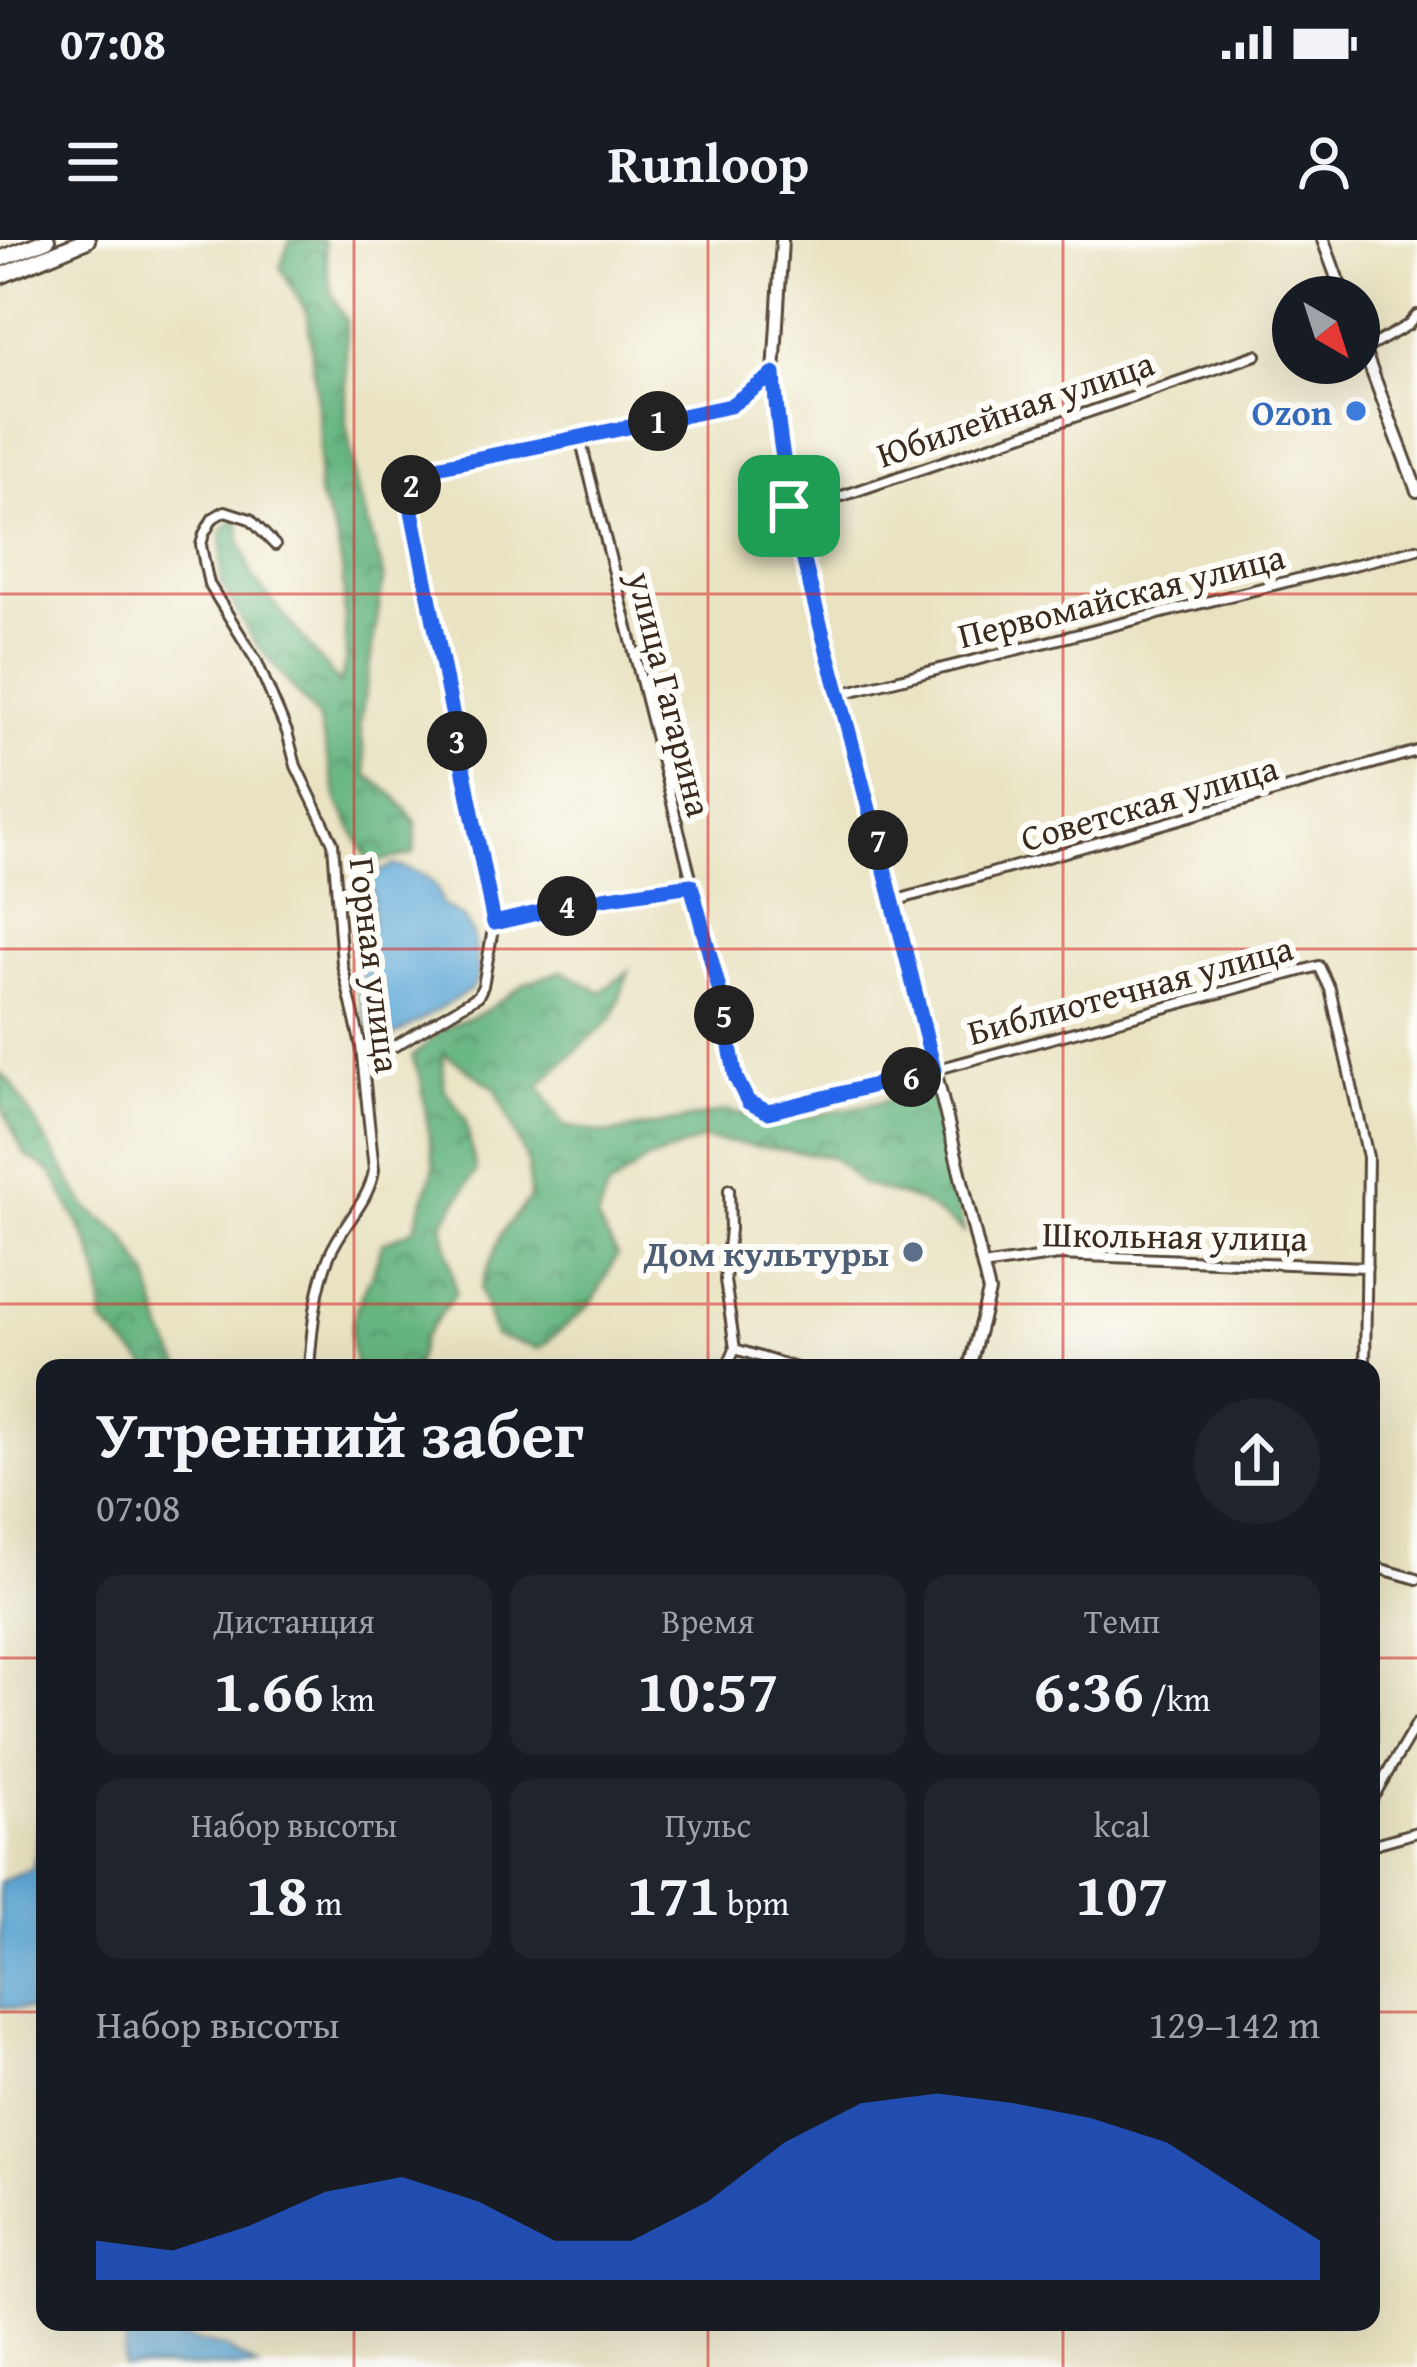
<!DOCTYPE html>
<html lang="ru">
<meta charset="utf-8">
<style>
body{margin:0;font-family:"Gentium Book Plus",serif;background:#20242c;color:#f1f3f6;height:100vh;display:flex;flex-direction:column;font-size:45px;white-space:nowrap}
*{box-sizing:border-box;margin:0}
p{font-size:39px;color:#9ea1a6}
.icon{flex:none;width:66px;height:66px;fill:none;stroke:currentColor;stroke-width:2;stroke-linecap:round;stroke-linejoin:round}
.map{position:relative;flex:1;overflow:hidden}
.sheet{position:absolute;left:36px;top:1119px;width:1344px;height:972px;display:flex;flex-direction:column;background:#171b24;border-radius:24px;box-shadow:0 12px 48px #0002}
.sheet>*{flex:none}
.needle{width:78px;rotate:141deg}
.controls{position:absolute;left:1272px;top:36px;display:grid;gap:24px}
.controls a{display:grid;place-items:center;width:108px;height:108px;border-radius:50%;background:#171b24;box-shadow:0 12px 48px #0002;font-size:60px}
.pin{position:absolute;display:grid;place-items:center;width:102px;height:102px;color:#fff;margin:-51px;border-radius:24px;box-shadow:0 6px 18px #0006}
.km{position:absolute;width:60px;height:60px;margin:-30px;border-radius:50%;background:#222;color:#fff;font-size:33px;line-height:60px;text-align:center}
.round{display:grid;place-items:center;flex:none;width:126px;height:126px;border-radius:63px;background:#20242c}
.head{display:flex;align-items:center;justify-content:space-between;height:204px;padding:0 60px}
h1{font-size:66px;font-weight:800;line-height:90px}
.metrics{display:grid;grid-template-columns:repeat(3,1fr);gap:18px;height:204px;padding:12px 60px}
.metrics div{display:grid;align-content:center;border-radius:24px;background:#20242c;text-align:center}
.metrics b{font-size:60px;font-weight:800}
.metrics small{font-size:33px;font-weight:400}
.metrics p{font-size:33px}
.chart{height:336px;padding:24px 60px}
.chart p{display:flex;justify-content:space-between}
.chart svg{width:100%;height:216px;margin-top:12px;fill:#2563eb;opacity:.7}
.status{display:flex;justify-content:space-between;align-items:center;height:84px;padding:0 60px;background:#171b24;direction:ltr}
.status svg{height:33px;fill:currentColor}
header{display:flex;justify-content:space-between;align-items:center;height:156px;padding:0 60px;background:#171b24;font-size:54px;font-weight:800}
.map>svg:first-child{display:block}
.forest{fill:url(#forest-crowns);stroke:#50704f;stroke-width:3}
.water{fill:#5fa9d7;stroke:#4d6a7a;stroke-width:3}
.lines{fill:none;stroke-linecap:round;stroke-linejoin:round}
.street-casing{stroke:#554637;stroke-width:14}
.secondary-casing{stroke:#554637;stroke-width:16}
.highway-casing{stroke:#554637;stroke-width:20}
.street{stroke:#fff;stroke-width:8}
.secondary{stroke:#fff;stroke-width:10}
.highway{stroke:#fff;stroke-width:14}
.route-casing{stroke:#fff;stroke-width:24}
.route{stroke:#2563eb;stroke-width:15}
.grid{fill:none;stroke:#d62828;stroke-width:3;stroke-opacity:0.55}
.shop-dot{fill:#3f7fe0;stroke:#fdfcf7;stroke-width:4.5}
.service-dot{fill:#5c6f8a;stroke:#fdfcf7;stroke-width:4.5}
.labels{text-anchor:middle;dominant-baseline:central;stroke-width:12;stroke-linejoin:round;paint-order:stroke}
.street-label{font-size:36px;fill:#3b2a1e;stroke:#fdfcf7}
.shop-label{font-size:36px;font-weight:bold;fill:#366cbe;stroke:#fdfcf7;text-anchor:end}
.service-label{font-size:36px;font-weight:bold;fill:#4e5e75;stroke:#fdfcf7;text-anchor:end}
</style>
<div class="status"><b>07:08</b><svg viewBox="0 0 49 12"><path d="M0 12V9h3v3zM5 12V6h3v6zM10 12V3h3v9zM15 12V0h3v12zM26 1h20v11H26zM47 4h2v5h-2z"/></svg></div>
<header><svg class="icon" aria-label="menu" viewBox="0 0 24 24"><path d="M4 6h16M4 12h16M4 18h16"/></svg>Runloop<svg class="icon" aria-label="person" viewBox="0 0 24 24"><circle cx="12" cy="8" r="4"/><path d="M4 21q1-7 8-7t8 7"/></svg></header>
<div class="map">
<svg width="1417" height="2127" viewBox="0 0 1417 2127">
<defs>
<pattern id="forest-crowns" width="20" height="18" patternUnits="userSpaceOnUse" patternTransform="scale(3)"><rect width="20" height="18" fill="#66b580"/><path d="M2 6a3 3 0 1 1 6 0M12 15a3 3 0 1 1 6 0" fill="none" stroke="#559368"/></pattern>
</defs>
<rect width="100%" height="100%" fill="#fdfcf7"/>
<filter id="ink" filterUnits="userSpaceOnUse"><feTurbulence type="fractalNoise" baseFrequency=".00833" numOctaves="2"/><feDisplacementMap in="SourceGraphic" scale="24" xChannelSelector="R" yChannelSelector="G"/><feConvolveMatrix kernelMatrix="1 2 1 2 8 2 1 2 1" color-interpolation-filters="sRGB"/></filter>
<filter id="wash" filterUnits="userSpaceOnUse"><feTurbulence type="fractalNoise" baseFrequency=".004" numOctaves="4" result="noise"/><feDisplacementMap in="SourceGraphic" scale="48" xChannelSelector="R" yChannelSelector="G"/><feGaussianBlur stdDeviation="2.7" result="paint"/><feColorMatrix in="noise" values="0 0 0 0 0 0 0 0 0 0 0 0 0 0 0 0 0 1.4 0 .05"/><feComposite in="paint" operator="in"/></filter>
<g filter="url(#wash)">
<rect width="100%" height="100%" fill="#e9e3c2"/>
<!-- forest -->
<path class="forest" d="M290,0H324L331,52L346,81V182L356,244L384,336L360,484L367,535L395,556L416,582L414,614L370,623L338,562L318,478L253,400L221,343L222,291L238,276L240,301L253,338L340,444L346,418L343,334L337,300L318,253L320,193L308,75L280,27Z
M562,731L601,752L629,731L613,777L539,845L564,886L608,894L728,871L785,882L931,851L964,992L919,961L862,944L833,917L704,899L645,921L607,950L597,980L617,1015L592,1063L539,1109L495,1096L480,1049L501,994L530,958L528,923L496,849L443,813L444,848L465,878L476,931L443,984L456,1053L423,1098L415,1128H357C338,1074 371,1053 382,1003L414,989L434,928L421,840L412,817L443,789L482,773L526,743Z
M0,833L12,844L87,968L124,996L149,1037L163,1092L182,1128H149L103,1083L101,1044L90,1006L53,934L24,914L0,864Z"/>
<!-- water -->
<path class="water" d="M394,625C420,632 437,636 442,665L464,678L473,695L479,734L472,749L386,801L370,791L358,752L373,678L371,635Z
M45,1529V1772L0,1767V1642L32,1629C43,1596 36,1563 45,1529Z
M170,2095L224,2107L257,2127H123L126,2097Z"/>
</g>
<g filter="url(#ink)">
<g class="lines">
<defs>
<path id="street" d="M1364,110L1408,85L1417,75
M580,198L719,749C725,778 731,857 758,870C770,875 785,869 797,867L1319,726L1330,749L1368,917L1365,1128
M791,266L842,256L1256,115
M275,305L250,279L225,271L213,278L204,294L201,305L205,326L209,344L257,422L287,492L296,526L333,603L342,724L361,806L374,930C369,962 343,984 330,1014C315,1049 312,1091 309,1128
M840,454L1417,309
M691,645L603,658L494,683L411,266V240L422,230L731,166L774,134
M894,661L1417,511
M361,806H395L478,756L483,746L494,683
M982,1026L1058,1015L1367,1027
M735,1109L796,1128
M726,1128L735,1109L725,1040L730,989L729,949
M1371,1326L1417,1339
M1371,1448L1373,1557
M1375,1554L1417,1483
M1371,1605L1417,1592"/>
<path id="secondary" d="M782,0L774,134L782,229L894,661L989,1052L969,1128
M1323,0L1344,57
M1359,97L1417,251"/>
<path id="highway" d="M0,19L47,0
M0,36L87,0"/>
</defs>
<!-- street casing -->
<use href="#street" class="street-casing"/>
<!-- secondary casing -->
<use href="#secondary" class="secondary-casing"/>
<!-- highway casing -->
<use href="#highway" class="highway-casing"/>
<!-- street -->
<use href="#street" class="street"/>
<!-- secondary -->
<use href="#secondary" class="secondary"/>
<!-- highway -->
<use href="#highway" class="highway"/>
</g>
</g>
<g class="lines" filter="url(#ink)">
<defs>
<path id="route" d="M774,134C780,249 813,356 842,466C874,587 905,708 934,830L768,872L748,862L736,838L719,749L691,645L603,658L494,683L411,266V240L422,230L730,166Z"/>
</defs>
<!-- route casing -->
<use href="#route" class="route-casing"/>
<!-- route -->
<use href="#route" class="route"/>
</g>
<!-- grid -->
<path class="grid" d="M354,0V1128M708,0V1128M1063,0V1128M0,354H1417M0,709H1417M0,1064H1417M0,1418H45M1371,1418H1417M0,1772H45M1371,1772H1417M354,2082V2127M708,2082V2127M1063,2082V2127"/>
<!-- markers -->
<circle class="shop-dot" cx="1356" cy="171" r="12"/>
<circle class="service-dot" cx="913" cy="1012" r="12"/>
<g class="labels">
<!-- street labels -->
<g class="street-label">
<text transform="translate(1015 168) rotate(-19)">Юбилейная улица</text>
<text transform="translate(1121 355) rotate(-14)">Первомайская улица</text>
<text transform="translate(671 454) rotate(76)">улица Гагарина</text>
<text transform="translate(1149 562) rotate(-16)">Советская улица</text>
<text transform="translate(376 725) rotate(83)">Горная улица</text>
<text transform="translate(1130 749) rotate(-15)">Библиотечная улица</text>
<text transform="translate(1175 995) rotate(1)">Школьная улица</text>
</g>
<!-- shop labels -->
<g class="shop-label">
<text x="1332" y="171">Ozon</text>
</g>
<!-- service labels -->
<g class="service-label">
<text x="889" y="1012">Дом культуры</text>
</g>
</g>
</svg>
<div class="controls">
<a><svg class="needle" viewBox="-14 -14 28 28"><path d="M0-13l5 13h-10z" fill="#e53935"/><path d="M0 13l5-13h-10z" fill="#9ea1a6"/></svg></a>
</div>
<div class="pin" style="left:789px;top:266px;background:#1e9e55"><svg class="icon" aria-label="arrive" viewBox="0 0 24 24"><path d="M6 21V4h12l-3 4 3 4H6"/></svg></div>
<b class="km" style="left:658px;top:181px">1</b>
<b class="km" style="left:411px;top:245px">2</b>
<b class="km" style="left:457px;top:501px">3</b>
<b class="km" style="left:567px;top:666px">4</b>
<b class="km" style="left:724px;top:775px">5</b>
<b class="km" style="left:911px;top:837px">6</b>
<b class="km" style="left:878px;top:600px">7</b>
<section class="sheet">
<div class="head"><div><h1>Утренний забег</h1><p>07:08</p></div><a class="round"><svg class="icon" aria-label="share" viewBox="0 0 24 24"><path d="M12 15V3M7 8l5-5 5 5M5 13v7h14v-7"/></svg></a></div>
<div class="metrics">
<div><p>Дистанция</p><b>1.66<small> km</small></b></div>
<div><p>Время</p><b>10:57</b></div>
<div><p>Темп</p><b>6:36<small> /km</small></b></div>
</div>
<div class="metrics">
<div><p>Набор высоты</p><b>18<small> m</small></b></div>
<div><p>Пульс</p><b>171<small> bpm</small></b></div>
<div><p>kcal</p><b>107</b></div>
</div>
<div class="chart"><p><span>Набор высоты</span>129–142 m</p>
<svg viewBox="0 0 160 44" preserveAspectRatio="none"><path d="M0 44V36L10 38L20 33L30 26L40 23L50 28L60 36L70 36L80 28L90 16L100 8L110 6L120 8L130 11L140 16L150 26L160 36V44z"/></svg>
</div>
</section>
</div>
